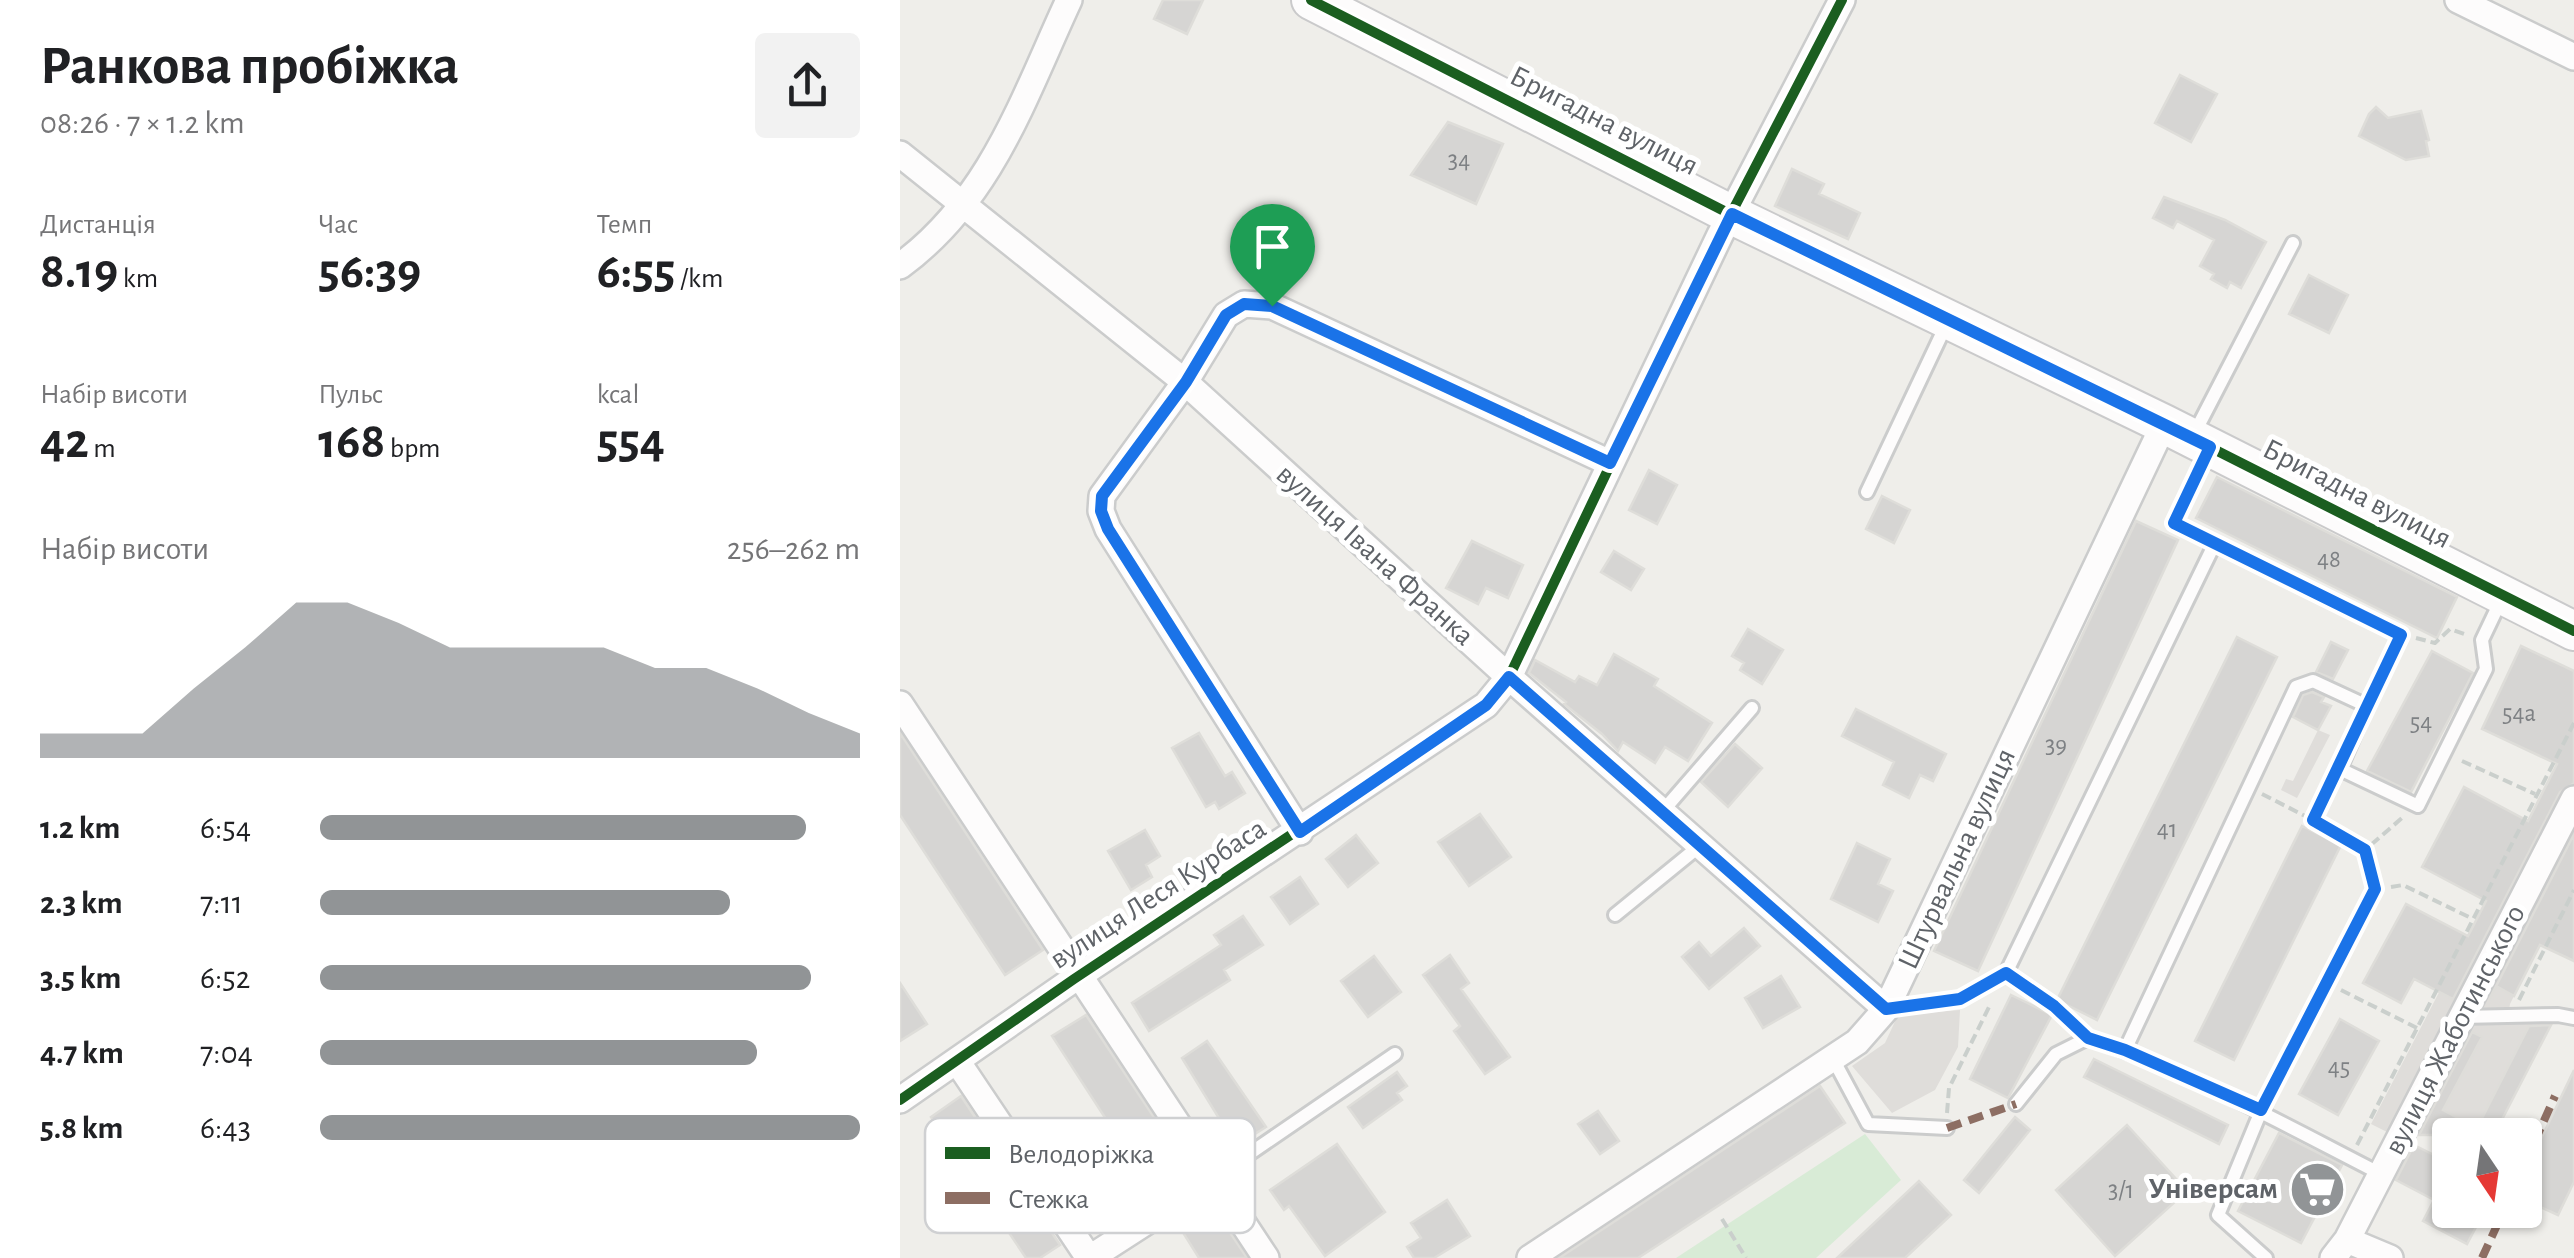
<!DOCTYPE html>
<html lang="uk">
<meta charset="utf-8">
<style>
body{margin:0;font-family:"Alegreya Sans",sans-serif;background:#f2f2f2;color:#202124;height:100vh;display:flex;flex-direction:column;font-size:38px;white-space:nowrap}
*{box-sizing:border-box;margin:0}
p{font-size:32px;color:#757577}
.icon{flex:none;width:55px;height:55px;fill:none;stroke:currentColor;stroke-width:2;stroke-linecap:round;stroke-linejoin:round}
.map{position:relative;flex:1;overflow:hidden}
.panel{display:flex;flex-direction:column;background:#fff;width:900px}
.panel>*{flex:none}
.needle{width:65px;rotate:167deg}
.buttons{position:absolute;left:1532px;top:1118px;display:grid;gap:20px}
.buttons a{display:grid;place-items:center;width:110px;height:110px;border-radius:10px;background:#fff;box-shadow:0 2px 8px #0004;font-size:50px}
.pin{position:absolute;display:grid;place-items:center;width:85px;height:85px;color:#fff;margin:-102px -42px;border-radius:50% 50% 50% 0;rotate:-45deg;box-shadow:0 0 10px #0007}
.pin .icon{rotate:45deg}
.round{display:grid;place-items:center;flex:none;width:105px;height:105px;border-radius:10px;background:#f2f2f2}
.head{display:flex;align-items:center;justify-content:space-between;height:170px;padding:0 40px}
h1{font-size:55px;font-weight:600;line-height:75px}
.stats{display:grid;grid-template-columns:repeat(3,1fr);gap:15px;height:170px;padding:10px 40px}
.stats div{display:grid;align-content:center}
.stats b{font-size:50px;font-weight:600}
.stats small{font-size:28px;font-weight:400}
.stats p{font-size:28px}
.chart{height:280px;padding:20px 40px}
.chart p{display:flex;justify-content:space-between}
.chart svg{width:100%;height:180px;margin-top:10px;fill:#919496;opacity:.7}
ul{padding:0 40px;list-style:none;font-size:32px}
li{display:grid;grid-template-columns:160px 120px 1fr;align-items:center;height:75px}
li i{height:25px;border-radius:12px;background:#919496}
main{display:flex;flex:1;min-height:0}
.map>svg:first-child{display:block}
.industrial{fill:#dfddda}
.green{fill:#d8ebd6}
.building{fill:#d6d5d3;stroke:#deddd9;stroke-width:2.5}
.lines{fill:none;stroke-linecap:round;stroke-linejoin:round}
.lane-casing{stroke:#cbcccc;stroke-width:18}
.street-casing{stroke:#cbcccc;stroke-width:30}
.secondary-casing{stroke:#cacacb;stroke-width:42}
.path{stroke:#cacfcc;stroke-width:4;stroke-dasharray:10 5;stroke-linecap:butt}
.lane{stroke:#fdfcfc;stroke-width:12}
.street{stroke:#fdfcfc;stroke-width:25}
.secondary{stroke:#fdfcfc;stroke-width:38}
.quiet{stroke:#8d6e63;stroke-width:8;stroke-dasharray:15 8;stroke-linecap:butt}
.cycleway-casing{stroke:#fff;stroke-width:16}
.cycleway{stroke:#1b5e20;stroke-width:10}
.route-casing{stroke:#fff;stroke-width:20}
.route{stroke:#1a73e8;stroke-width:12}
.labels{text-anchor:middle;dominant-baseline:central;stroke-width:10;stroke-linejoin:round;paint-order:stroke}
.number-label{font-size:25px;fill:#7e8184}
.street-label{font-size:30px;fill:#5f6368;stroke:#fff}
.poi-label{font-size:30px;font-weight:bold;fill:#5f6368;stroke:#fff;text-anchor:end}
.key{fill:#fff;stroke:#cfd0d2;stroke-width:2.5}
.key-label{font-size:28px;fill:#5f6368}
</style>
<main>
<section class="panel">
<div class="head"><div><h1>Ранкова пробіжка</h1><p>08:26 · 7 × 1.2 km</p></div><a class="round"><svg class="icon" aria-label="share" viewBox="0 0 24 24"><path d="M12 15V3M7 8l5-5 5 5M5 13v7h14v-7"/></svg></a></div>
<div class="stats">
<div><p>Дистанція</p><b>8.19<small> km</small></b></div>
<div><p>Час</p><b>56:39</b></div>
<div><p>Темп</p><b>6:55<small> /km</small></b></div>
</div>
<div class="stats">
<div><p>Набір висоти</p><b>42<small> m</small></b></div>
<div><p>Пульс</p><b>168<small> bpm</small></b></div>
<div><p>kcal</p><b>554</b></div>
</div>
<div class="chart"><p><span>Набір висоти</span>256–262 m</p>
<svg viewBox="0 0 160 44" preserveAspectRatio="none"><path d="M0 44V38L10 38L20 38L30 27L40 17L50 6L60 6L70 11L80 17L90 17L100 17L110 17L120 22L130 22L140 27L150 33L160 38V44z"/></svg>
</div>
<ul>
<li><b>1.2 km</b>6:54<i style="width:90%"></i></li>
<li><b>2.3 km</b>7:11<i style="width:76%"></i></li>
<li><b>3.5 km</b>6:52<i style="width:91%"></i></li>
<li><b>4.7 km</b>7:04<i style="width:81%"></i></li>
<li><b>5.8 km</b>6:43<i style="width:100%"></i></li>
</ul>
</section>
<div class="map">
<svg width="1674" height="1258" viewBox="0 0 1674 1258">
<rect width="100%" height="100%" fill="#efeeea"/>
<!-- industrial -->
<path class="industrial" d="M1418,730L1430,735L1397,798L1381,790L1386,779L1393,781Z
M1674,731V860L1624,963L1629,966L1610,1004L1607,1022H1653L1594,1135H1556L1521,1115L1507,1142L1471,1124Z
M1060,1010L1058,1047L1035,1090L992,1113L952,1066L985,1043L998,1015Z"/>
<!-- green -->
<path class="green" d="M965,1134L1001,1180L916,1258H776Z"/>
<!-- building -->
<path class="building" d="M263,0H303L287,34L254,19Z
M1280,75L1317,94L1291,142L1255,123Z
M1476,107L1488,118L1521,111L1529,140L1526,141L1529,156L1506,160L1459,136L1469,114Z
M548,122L603,144L576,204L511,175Z
M892,169L924,184L919,194L960,213L948,239L875,206Z
M1264,197L1325,220L1366,242L1341,288L1330,282L1327,288L1311,279L1314,274L1300,266L1314,240L1277,221L1273,228L1253,218Z
M1409,275L1448,295L1429,333L1389,314Z
M749,470L777,485L757,524L729,510Z
M1317,477L1557,597L1537,638L1296,518Z
M982,496L1010,510L994,543L966,529Z
M1236,521L1278,540L1078,971L1034,951Z
M572,541L623,565L608,598L586,588L578,604L546,588Z
M714,551L744,569L731,590L701,572Z
M848,629L883,650L862,684L840,670L844,663L832,656Z
M1337,637L1377,657L1197,1020L1157,1000Z
M1431,642L1448,650L1433,679L1416,672Z
M1621,646L1674,671V783L1660,792L1553,999L1514,979L1501,1003L1463,983L1506,904L1568,936L1586,901L1522,867L1564,787L1628,821L1657,764L1582,729Z
M1532,651L1573,673L1511,792L1467,771Z
M714,654L758,679L754,686L812,723L788,761L765,747L755,763L723,742L718,751L702,734L664,704L666,702L629,673L635,660L675,682L679,676L697,685Z
M1412,692L1424,697L1421,702L1431,706L1418,730L1393,717L1403,695Z
M956,709L1046,754L1033,781L1020,775L1009,798L983,785L994,762L942,736Z
M0,733L143,950L105,975L0,815Z
M299,733L325,776L332,772L345,793L319,809L315,802L306,807L272,748Z
M835,744L862,768L828,807L801,782Z
M580,814L611,857L569,886L538,842Z
M1402,826L1441,845L1334,1060L1295,1041Z
M245,830L260,856L246,865L252,877L231,890L208,851Z
M1674,834V961L1640,945L1614,996L1596,986L1589,1000Z
M456,835L478,863L448,887L426,859Z
M957,843L990,859L978,884L993,891L978,922L931,899Z
M400,877L418,904L390,924L371,897Z
M343,916L363,945L324,970L330,980L249,1031L232,1003L321,945L314,935Z
M844,928L860,946L809,989L782,957L799,942L811,956Z
M550,955L569,983L561,989L610,1057L585,1074L554,1031L560,1026L523,975Z
M474,956L501,992L468,1017L441,981Z
M881,976L900,1007L863,1028L845,998Z
M0,983L27,1024L0,1041Z
M1111,995L1152,1015L1108,1098L1070,1079Z
M186,1015L285,1164L250,1187L152,1036Z
M1440,1019L1479,1041L1438,1115L1399,1094Z
M1651,1025L1594,1135H1519L1572,1032L1582,1037L1543,1110L1577,1128L1629,1026Z
M307,1041L366,1127L336,1146L282,1058Z
M1194,1059L1328,1125L1319,1144L1184,1077Z
M1674,1070V1182L1658,1215L1625,1200V1172Z
M497,1072L507,1086L497,1093L502,1100L463,1128L448,1107Z
M920,1086L945,1123L738,1258H659Z
M61,1096L160,1245L140,1258H126L31,1117Z
M698,1111L719,1141L700,1154L678,1124Z
M1115,1117L1130,1130L1079,1193L1064,1180Z
M1227,1125L1287,1191L1215,1256L1156,1190Z
M1379,1133L1442,1165L1401,1243L1338,1211Z
M437,1144L485,1212L425,1256L389,1206L384,1210L370,1190Z
M1514,1145L1550,1163V1210H1585L1567,1244L1523,1221L1534,1200L1496,1180Z
M1019,1181L1051,1215L1005,1258H937Z
M547,1200L570,1236L534,1258H514L507,1247L521,1238L511,1223Z
M315,1210L347,1258H299L282,1231Z"/>
<g class="lines">
<defs>
<path id="lane" d="M1293,436L1393,243
M967,492L1047,323
M1467,706L1440,769L1518,806L1586,669L1582,640L1602,598
M762,812L852,708
M715,915L802,844
M986,1009L1060,999L1106,973L1315,543
M1561,1017L1658,1015L1674,1018
M1225,1050L1396,687L1413,681L1467,706L1501,635L1274,523L1309,450
M932,1057L968,1124L1047,1128
M1116,1104L1156,1054L1188,1038C1291,1072 1385,1125 1481,1174
M314,1178L495,1054
M1366,1258L1318,1215L1361,1111L1475,889"/>
<path id="street" d="M1558,0L1674,57
M0,154L285,382L609,677L986,1009
M0,266C91,199 123,99 169,0
M0,704L366,1258
M400,832L208,529L201,511L202,496L285,382L326,315L344,304L372,306L710,463
M57,1061L189,1258
M0,1100L174,979L586,705L609,677L820,235L942,0
M1447,1240L1490,1258
M190,1258L314,1178
M630,1258L957,1042L986,1009L1264,424
M1433,1258L1447,1240L1674,799"/>
<path id="secondary" d="M411,0L832,215L1264,424L1674,631"/>
</defs>
<!-- lane casing -->
<use href="#lane" class="lane-casing"/>
<!-- street casing -->
<use href="#street" class="street-casing"/>
<!-- secondary casing -->
<use href="#secondary" class="secondary-casing"/>
<!-- path -->
<path class="path" d="M1516,638L1535,643L1550,629L1564,634
M1562,761L1635,794
M1362,794L1413,820L1433,782
M1413,820L1465,850
M1470,871L1465,850L1502,818
M1491,887L1503,885L1573,919
M1120,982L1154,1006L1175,1026
M1441,990L1517,1028
M1619,1000L1674,890
M1047,1113L1049,1088L1091,1003
M1457,1145L1674,723
M822,1219L846,1258"/>
<!-- lane -->
<use href="#lane" class="lane"/>
<!-- street -->
<use href="#street" class="street"/>
<!-- secondary -->
<use href="#secondary" class="secondary"/>
<!-- quiet -->
<path class="quiet" d="M1047,1128L1116,1104
M1625,1163L1655,1096
M1582,1258L1604,1210"/>
<defs>
<path id="cycleway" d="M411,0L832,215L1264,424L1674,631
M0,1100L174,979L586,705L609,677L820,235L942,0"/>
</defs>
<!-- cycleway casing -->
<use href="#cycleway" class="cycleway-casing"/>
<!-- cycleway -->
<use href="#cycleway" class="cycleway"/>
</g>
<g class="lines">
<defs>
<path id="route" d="M832,214L1310,447L1274,523L1501,635L1413,820L1465,850L1475,889L1361,1110L1225,1050L1188,1038L1154,1006L1106,973L1060,999L986,1009L609,677L586,705L400,832L208,529L201,511L202,496L286,382L326,315L344,304L372,306L710,463Z"/>
</defs>
<!-- route casing -->
<use href="#route" class="route-casing"/>
<!-- route -->
<use href="#route" class="route"/>
</g>
<!-- icons -->
<defs>
<symbol id="supermarket-disc" viewBox="-11 -11 22 22"><circle r="9.5" fill="#919496" stroke="#fff"/><path d="M-6-5.5h2.5l.6 2H6L4.5 2H-2.5L-4.4-4H-6ZM-1.5 3.2a1.3 1.3 0 1 0 .1 0ZM3 3.2a1.3 1.3 0 1 0 .1 0Z" fill="#fff"/></symbol>
</defs>
<g fill-rule="evenodd">
<use href="#supermarket-disc" x="1386" y="1158" width="63" height="63"/>
</g>
<g class="labels">
<!-- number labels -->
<g class="number-label">
<text x="559" y="160">34</text>
<text x="1429" y="559">48</text>
<text x="1619" y="713">54а</text>
<text x="1521" y="722">54</text>
<text x="1156" y="745">39</text>
<text x="1267" y="829">41</text>
<text x="1439" y="1067">45</text>
<text x="1221" y="1190">3/1</text>
</g>
<!-- street labels -->
<g class="street-label">
<text transform="translate(704 121) rotate(27)">Бригадна вулиця</text>
<text transform="translate(1457 494) rotate(27)">Бригадна вулиця</text>
<text transform="translate(475 555) rotate(42)">вулиця Івана Франка</text>
<text transform="translate(1057 859) rotate(-65)">Штурвальна вулиця</text>
<text transform="translate(258 894) rotate(-33)">вулиця Леся Курбаса</text>
<text transform="translate(1555 1030) rotate(-63)">вулиця Жаботинського</text>
</g>
<!-- poi labels -->
<g class="poi-label">
<text x="1378" y="1189">Універсам</text>
</g>
</g>
<!-- legend -->
<rect x="25" y="1118" width="330" height="115" rx="15" class="key"/>
<rect x="45" y="1147" width="45" height="12" fill="#1b5e20"/>
<rect x="45" y="1192" width="45" height="12" fill="#8d6e63"/>
<g class="key-label">
<text x="108" y="1163">Велодоріжка</text>
<text x="108" y="1208">Стежка</text>
</g>
</svg>
<div class="buttons">
<a><svg class="needle" viewBox="-14 -14 28 28"><path d="M0-13l5 13h-10z" fill="#e53935"/><path d="M0 13l5-13h-10z" fill="#757577"/></svg></a>
</div>
<div class="pin" style="left:372px;top:306px;background:#1e9e55"><svg class="icon" aria-label="arrive" viewBox="0 0 24 24"><path d="M6 21V4h12l-3 4 3 4H6"/></svg></div>
</div>
</main>
